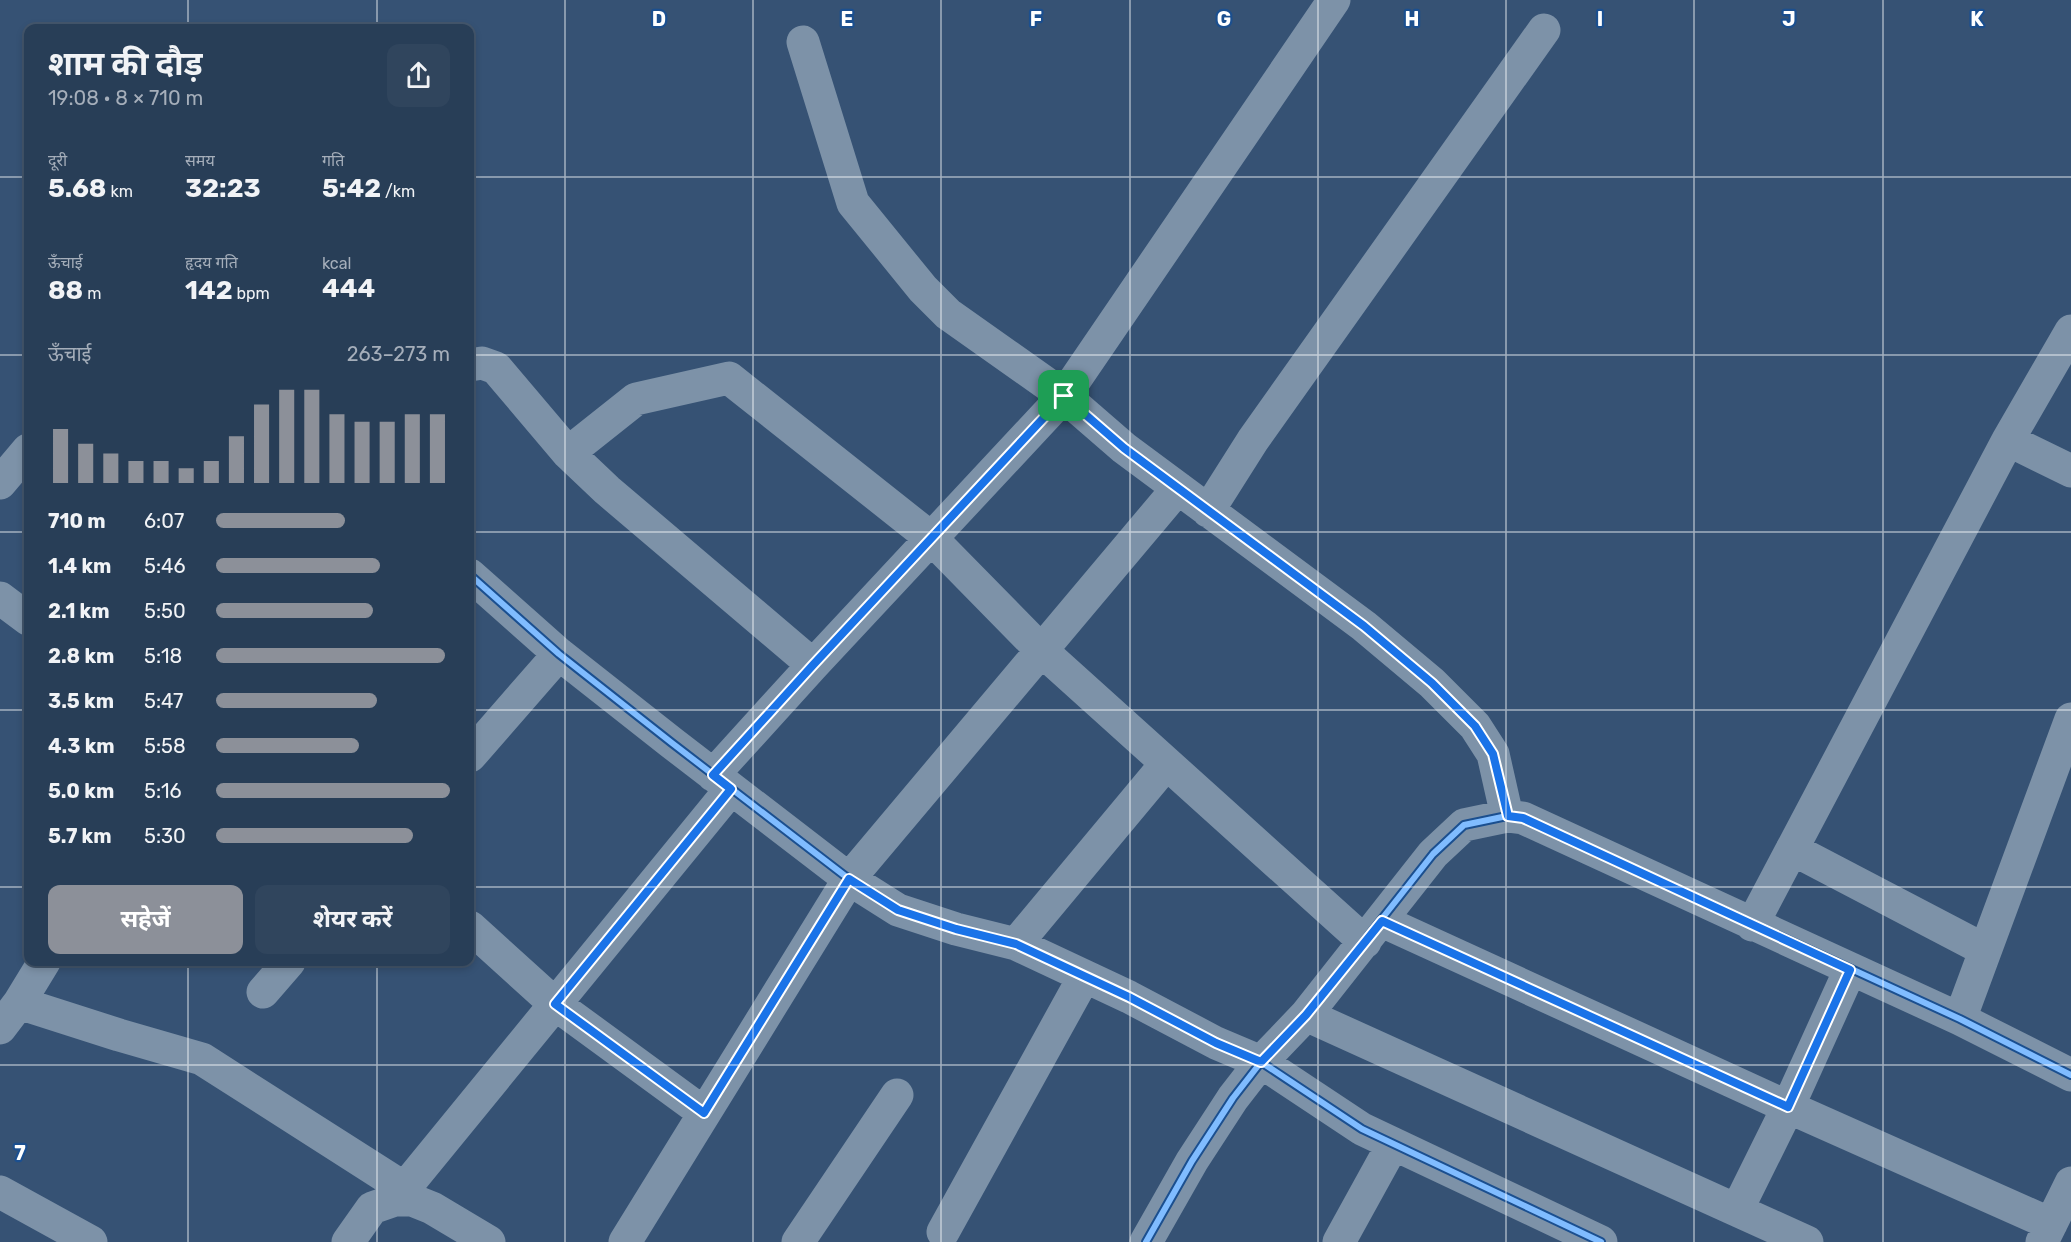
<!DOCTYPE html>
<html lang="hi">
<meta charset="utf-8">
<style>
body{margin:0;font-family:Rubik,"Noto Sans Devanagari",sans-serif;background:#30455d;color:#f1f3f6;height:100vh;display:flex;flex-direction:column;font-size:22px;white-space:nowrap}
*{box-sizing:border-box;margin:0}
p{font-size:20px;color:#a5aeba}
.icon{flex:none;width:33px;height:33px;fill:none;stroke:currentColor;stroke-width:2;stroke-linecap:round;stroke-linejoin:round}
.map{position:relative;flex:1;overflow:hidden}
.side{position:absolute;left:24px;top:24px;width:450px;height:942px;display:flex;flex-direction:column;background:#283e57;border-radius:12px;box-shadow:0 3px 9px #0003,0 0 0 2px #44576d}
.side>*{flex:none}
.pin{position:absolute;display:grid;place-items:center;width:51px;height:51px;color:#fff;margin:-26px;border-radius:12px;box-shadow:0 3px 9px #0006}
.round{display:grid;place-items:center;flex:none;width:63px;height:63px;border-radius:12px;background:#30455d}
.summary{display:flex;align-items:center;justify-content:space-between;height:102px;padding:0 24px}
h1{font-size:33px;font-weight:700;line-height:45px}
.metrics{display:grid;grid-template-columns:repeat(3,1fr);gap:9px;height:102px;padding:6px 24px}
.metrics div{display:grid;align-content:center}
.metrics b{font-size:26px;font-weight:700}
.metrics small{font-size:16px;font-weight:400}
.metrics p{font-size:16px}
.chart{height:168px;padding:12px 24px}
.chart p{display:flex;justify-content:space-between}
.chart svg{width:100%;height:108px;margin-top:6px;stroke:#8c9099;stroke-width:6}
.action{display:flex;gap:12px;margin-top:auto;padding:12px 24px}
.action a{flex:1;height:69px;border-radius:12px;background:#8c9099;color:#fff;font-size:24px;font-weight:700;line-height:69px;text-align:center}
.action a+a{background:#30455d;color:#f1f3f6}
ul{padding:0 24px;list-style:none;font-size:20px}
li{display:grid;grid-template-columns:96px 72px 1fr;align-items:center;height:45px}
li i{height:15px;border-radius:8px;background:#8c9099}
.map>svg:first-child{display:block}
.lines{fill:none;stroke-linecap:round;stroke-linejoin:round}
.minor{stroke:#7d92a8;stroke-width:33}
.cycleway-casing{stroke:#1b4f8f;stroke-width:10}
.cycleway{stroke:#80bcff;stroke-width:6}
.route-casing{stroke:#fff;stroke-width:12}
.route{stroke:#1a73e8;stroke-width:8}
.grid{fill:none;stroke:#fff;stroke-width:1.5;stroke-opacity:0.55}
.grid-label{font-size:20px;text-anchor:middle;font-weight:bold;fill:#fff;stroke:#1b4f8f;stroke-width:4.5;stroke-linejoin:round;paint-order:stroke}
</style>
<div class="map">
<svg width="2071" height="1242" viewBox="0 0 2071 1242">
<rect width="100%" height="100%" fill="#365274"/>
<g class="lines">
<!-- minor -->
<path class="minor" d="M803,42L853,203L923,289L948,314L1064,396L1124,448L1364,626L1432,683L1475,726L1493,754L1507,816
M470,365L482,363L496,368L568,453L607,490L813,665
M2008,440L2071,471
M568,453L636,399L729,378L931,538L1041,650L1365,942
M0,483L28,450
M1208,511L1253,440L1544,30
M470,575L559,654L672,743L849,879L898,910L956,929L1016,944L1129,997L1216,1043L1261,1062L1362,1129L1601,1242
M0,598L28,619
M470,756L559,654
M713,775L813,665L1064,396L1334,0
M1792,849L1985,950
M1382,921L1788,1107L2051,1224
M1752,925L2008,440L2071,331
M470,927L555,1004L704,1113
M1016,944L1166,764
M263,992L289,962
M19,1003L119,1035L202,1059L404,1188
M1306,1015L1807,1242
M1960,1019L2071,719
M0,1028L19,1003L44,962
M0,1192L91,1242
M395,1200L731,789
M1737,1210L1788,1107L1850,970
M943,1232L1084,977
M348,1242L372,1208L395,1200H412L432,1208L489,1242
M625,1242L849,879L1178,488
M798,1242L897,1095
M1146,1242L1192,1161L1233,1098L1261,1062L1306,1015L1433,854L1464,825L1507,816L1523,818L1960,1019L2071,1075
M1339,1242L1393,1144
M2042,1242L2071,1183"/>
<defs>
<path id="cycleway" d="M470,575L559,654L672,743L849,879L898,910L956,929L1016,944L1129,997L1216,1043L1261,1062L1362,1129L1601,1242
M1146,1242L1192,1161L1233,1098L1261,1062L1306,1015L1433,854L1464,825L1507,816L1523,818L1960,1019L2071,1075"/>
</defs>
<!-- cycleway casing -->
<use href="#cycleway" class="cycleway-casing"/>
<!-- cycleway -->
<use href="#cycleway" class="cycleway"/>
</g>
<g class="lines">
<defs>
<path id="route" d="M1064,396L1124,448L1364,626L1432,683L1475,726L1493,754L1508,816L1523,818L1850,970L1788,1107L1382,921L1306,1015L1261,1062L1216,1043L1129,997L1016,944L956,929L898,910L849,879L704,1113L555,1004L731,789L713,775L813,665Z"/>
</defs>
<!-- route casing -->
<use href="#route" class="route-casing"/>
<!-- route -->
<use href="#route" class="route"/>
</g>
<!-- grid -->
<path class="grid" d="M188,0V28M377,0V28M565,0V1242M753,0V1242M941,0V1242M1130,0V1242M1318,0V1242M1506,0V1242M1694,0V1242M1883,0V1242M0,177H28M470,177H2071M0,355H28M470,355H2071M0,532H28M470,532H2071M0,710H28M470,710H2071M0,887H28M470,887H2071M188,962V1242M377,962V1242M0,1065H2071"/>
<g class="grid-label">
<text x="659" y="26">D</text>
<text x="847" y="26">E</text>
<text x="1036" y="26">F</text>
<text x="1224" y="26">G</text>
<text x="1412" y="26">H</text>
<text x="1600" y="26">I</text>
<text x="1789" y="26">J</text>
<text x="1977" y="26">K</text>
<text x="20" y="1160">7</text>
</g>
</svg>
<div class="pin" style="left:1064px;top:396px;background:#1e9e55"><svg class="icon" aria-label="arrive" viewBox="0 0 24 24"><path d="M6 21V4h12l-3 4 3 4H6"/></svg></div>
<section class="side">
<div class="summary"><div><h1>शाम की दौड़</h1><p>19:08 · 8 × 710 m</p></div><a class="round"><svg class="icon" aria-label="share" viewBox="0 0 24 24"><path d="M12 15V3M7 8l5-5 5 5M5 13v7h14v-7"/></svg></a></div>
<div class="metrics">
<div><p>दूरी</p><b>5.68<small> km</small></b></div>
<div><p>समय</p><b>32:23</b></div>
<div><p>गति</p><b>5:42<small> /km</small></b></div>
</div>
<div class="metrics">
<div><p>ऊँचाई</p><b>88<small> m</small></b></div>
<div><p>हृदय गति</p><b>142<small> bpm</small></b></div>
<div><p>kcal</p><b>444</b></div>
</div>
<div class="chart"><p><span>ऊँचाई</span>263–273 m</p>
<svg viewBox="0 0 160 44" preserveAspectRatio="none"><path d="M5 44V22M15 44V28M25 44V32M35 44V35M45 44V35M55 44V38M65 44V35M75 44V25M85 44V12M95 44V6M105 44V6M115 44V16M125 44V19M135 44V19M145 44V16M155 44V16"/></svg>
</div>
<ul>
<li><b>710 m</b>6:07<i style="width:55%"></i></li>
<li><b>1.4 km</b>5:46<i style="width:70%"></i></li>
<li><b>2.1 km</b>5:50<i style="width:67%"></i></li>
<li><b>2.8 km</b>5:18<i style="width:98%"></i></li>
<li><b>3.5 km</b>5:47<i style="width:69%"></i></li>
<li><b>4.3 km</b>5:58<i style="width:61%"></i></li>
<li><b>5.0 km</b>5:16<i style="width:100%"></i></li>
<li><b>5.7 km</b>5:30<i style="width:84%"></i></li>
</ul>
<div class="action"><a>सहेजें</a><a>शेयर करें</a></div>
</section>
</div>
